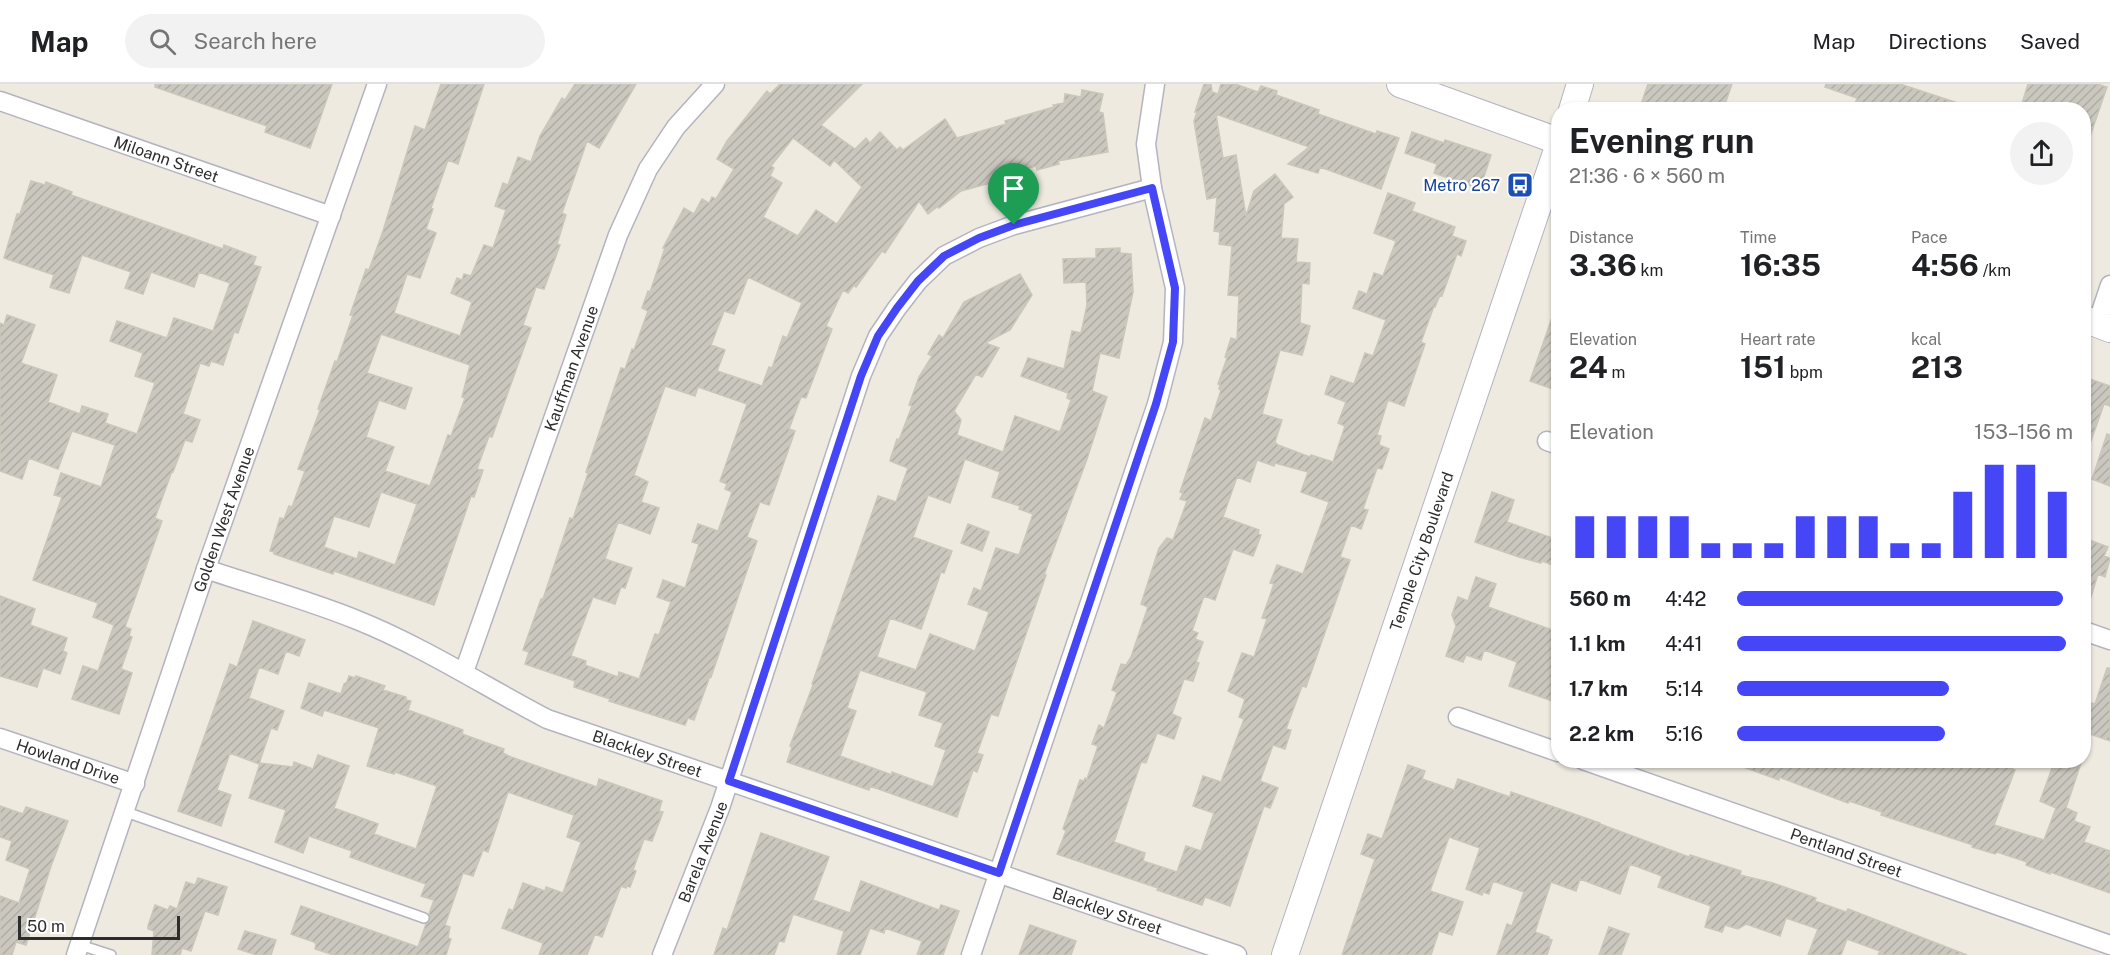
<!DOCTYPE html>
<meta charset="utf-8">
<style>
body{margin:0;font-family:"Public Sans",sans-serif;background:#f2f2f2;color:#202124;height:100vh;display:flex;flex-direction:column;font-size:22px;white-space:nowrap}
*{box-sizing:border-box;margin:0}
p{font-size:20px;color:#757577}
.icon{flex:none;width:33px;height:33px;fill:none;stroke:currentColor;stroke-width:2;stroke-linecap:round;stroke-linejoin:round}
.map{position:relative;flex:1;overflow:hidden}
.sheet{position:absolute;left:1551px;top:18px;width:540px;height:666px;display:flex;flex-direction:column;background:#fff;border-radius:24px;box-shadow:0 2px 4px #0004}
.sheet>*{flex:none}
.scale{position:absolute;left:18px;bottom:15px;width:162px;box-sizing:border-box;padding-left:6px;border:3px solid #2d2d2d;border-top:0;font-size:16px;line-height:21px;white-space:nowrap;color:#2d2d2d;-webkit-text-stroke:4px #fff;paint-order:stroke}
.pin{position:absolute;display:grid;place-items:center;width:51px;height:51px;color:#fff;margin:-62px -26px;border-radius:50% 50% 50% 0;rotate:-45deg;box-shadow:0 0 6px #0007}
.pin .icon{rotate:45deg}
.round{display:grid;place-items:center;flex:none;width:63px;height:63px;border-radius:32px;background:#f2f2f2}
.headline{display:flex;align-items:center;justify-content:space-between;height:102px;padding:0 18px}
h1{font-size:33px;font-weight:700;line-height:45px}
.stats{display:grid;grid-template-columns:repeat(3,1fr);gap:9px;height:102px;padding:6px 18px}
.stats div{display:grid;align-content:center}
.stats b{font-size:30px;font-weight:700}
.stats small{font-size:16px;font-weight:400}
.stats p{font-size:16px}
.chart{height:168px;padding:12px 18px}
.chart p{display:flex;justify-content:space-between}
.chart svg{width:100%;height:108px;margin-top:6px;stroke:#4547f6;stroke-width:6}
ul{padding:0 18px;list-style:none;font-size:20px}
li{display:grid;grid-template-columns:96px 72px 1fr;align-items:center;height:45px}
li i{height:15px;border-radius:8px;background:#4547f6}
header{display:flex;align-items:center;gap:36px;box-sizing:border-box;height:84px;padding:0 30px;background:#fff;border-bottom:2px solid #e0e0e0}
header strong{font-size:28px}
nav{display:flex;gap:33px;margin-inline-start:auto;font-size:21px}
.search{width:420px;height:54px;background:#f2f2f2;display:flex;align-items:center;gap:15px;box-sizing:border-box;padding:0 21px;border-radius:33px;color:#757577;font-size:22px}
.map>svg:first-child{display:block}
.building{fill:url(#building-hatch);stroke:#cac7b9;stroke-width:1.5;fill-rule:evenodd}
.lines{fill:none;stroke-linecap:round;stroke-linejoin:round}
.lane-casing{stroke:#b3b4c0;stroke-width:12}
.street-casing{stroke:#b3b4c0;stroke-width:21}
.secondary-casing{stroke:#b3b4c0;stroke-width:28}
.lane{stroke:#fff;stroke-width:9}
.street{stroke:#fff;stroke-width:18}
.secondary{stroke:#fff;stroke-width:26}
.route-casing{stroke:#fff;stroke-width:12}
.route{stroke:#4547f6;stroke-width:8}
.labels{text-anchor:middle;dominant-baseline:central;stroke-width:4.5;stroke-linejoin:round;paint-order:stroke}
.street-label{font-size:16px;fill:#2d2d2d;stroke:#fff}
.transit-label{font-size:16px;fill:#164399;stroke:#fff;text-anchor:end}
</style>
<header>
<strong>Map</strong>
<div class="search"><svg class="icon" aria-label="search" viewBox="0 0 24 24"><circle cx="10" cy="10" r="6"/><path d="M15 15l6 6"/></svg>Search here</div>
<nav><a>Map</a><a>Directions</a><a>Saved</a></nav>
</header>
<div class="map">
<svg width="2110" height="871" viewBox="0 0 2110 871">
<defs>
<pattern id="building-hatch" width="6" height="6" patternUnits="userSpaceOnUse" patternTransform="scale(1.5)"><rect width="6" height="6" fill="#cac8be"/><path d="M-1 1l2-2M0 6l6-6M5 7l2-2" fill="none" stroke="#aeaca4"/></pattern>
</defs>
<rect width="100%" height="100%" fill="#eeeae0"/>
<!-- building -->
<path class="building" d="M155,0H332L310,64L265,48L267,42L155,3Z
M441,0H484L458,80L448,76L431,124L433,125L426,145L436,149L420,194L407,190L394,229L460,252L472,218L451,209L457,194L462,196L464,190L471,192L484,161L493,164L506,126L495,122L503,99L508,101L518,73L531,78L540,52L562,14L565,16L575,0H636L599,64L587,57L562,129L566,131L557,160L560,161L544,205L536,203L523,241L531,244L492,353L489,352L477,385L483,386L474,413L471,412L434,521L334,487L333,490L274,470V468L270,467L280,434L284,435L289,422L292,423L305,387L298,385L320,326L318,325L335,277L337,278L353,231H350L366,185L369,186L383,147L415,42L425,46ZM381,250L470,281L462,313L465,314L451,352L448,351L430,402L385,387L394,363L366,353L379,316L405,325L412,304L367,289ZM381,408L417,420L395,481L359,468L357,475L324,463L334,432L369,443Z
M780,0H862L821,41L855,65L866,54L870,59L880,48L897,66L900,63L903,66L945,35L957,54L1006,40L1005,37L1054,23L1053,21L1064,19L1065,10L1081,13L1082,6L1103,10L1099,28L1103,29L1108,68L1058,77L1059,80L1037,86L1036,82L997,93L998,97L961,107L939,124L937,123L928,130L919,117L885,169L882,167L856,203L854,201L848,209L843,206L826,242L832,245L806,314L801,313L789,345L795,347L769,421L760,418L747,453L757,457L711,593L710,592L694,636L688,634L685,641L609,617L610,615L574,603L575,597L525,580L529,568L523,566L541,515H543L570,434L573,435L588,389L586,388L621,284L625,285L632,265L634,266L648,227L642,224L648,207L650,208L665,164H663L684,124L694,130L702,115L709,119L712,113L716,115L734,85L717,75L727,57L767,7L770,10ZM793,54L830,82L834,76L862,103L837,140L816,126L798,152L763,133L782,99L770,92L774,84L771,82ZM748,193L802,219L787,254L783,252L772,284L769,283L762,302L717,287L725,266L711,261L724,227L734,230ZM665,302L695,312L698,303L747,320L720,397L727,400L725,405L732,408L718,447L698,440L692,458L699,460L685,504L663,496L657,513L671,518L659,551L655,550L639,595L619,588L618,593L585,581L586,577L571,572L593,513L615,520L621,503L625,504L632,484L605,475L618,438L650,450L659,424L641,418L648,398L634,391Z
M1204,0H1211L1212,8L1218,10L1221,0H1235L1258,8L1261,2L1277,7L1276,11L1319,26L1318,30L1376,50L1377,47L1399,54L1381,105L1320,83L1318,89L1288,80L1309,63L1216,30L1223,74L1236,71L1246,132L1254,107L1275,90L1293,113L1284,120L1281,154L1298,155L1296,178L1310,179L1309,200L1302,199L1300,239L1310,242L1305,261L1302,271L1280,266L1262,330L1282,336L1275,358L1278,361L1310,373L1311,371L1333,378L1345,342L1338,339L1346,318L1325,310L1331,292L1354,300L1365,269L1373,272L1386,236L1353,224L1359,207L1367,210L1374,189L1383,192L1396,157L1374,149L1388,109L1415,119L1412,127L1455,143L1452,152L1466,157L1461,172L1457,170L1442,212L1440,211L1435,223L1434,222L1421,258L1425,260L1404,322L1388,316L1377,351L1381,352L1379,361L1389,365L1382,385L1377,384L1363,425L1368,426L1361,445L1351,441L1340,473L1350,476L1306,603L1302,602L1286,645L1291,646L1285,665L1273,661L1260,697L1278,704L1270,724L1264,722L1230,822L1205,813L1202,821L1157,806L1158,804L1057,770L1066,747L1063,745L1080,696L1084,697L1085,694L1087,695L1098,662L1092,660L1099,641L1104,644L1117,608L1112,606L1121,580L1126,581L1131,573L1148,523L1141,520L1159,464L1167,454L1173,456L1187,417L1180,415L1183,409L1180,408L1205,334L1211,337L1221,306L1219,305L1220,300H1218L1227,274L1225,273L1231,254L1237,256L1239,212L1228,211L1232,162L1219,160L1220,148L1214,147L1217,113L1207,115L1194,37L1197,28H1195ZM1257,376L1274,382L1275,379L1308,388L1301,408L1329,418L1303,490L1277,481L1270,499L1274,500L1262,534L1267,535L1254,573L1242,569L1228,607L1245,615L1239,633L1244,635L1221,698L1203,692L1193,722L1214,729L1201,767L1186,762L1177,788L1143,777L1145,769L1114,758L1141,678L1146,679L1157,649L1174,655L1181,634L1172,630L1184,595L1193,597L1199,579L1196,578L1203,558L1195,555L1198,549L1192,547L1204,512L1215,516L1233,465L1253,472L1261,451L1258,450L1259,446L1223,433L1237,393L1250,398Z
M1648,0H1732L1723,26H1639Z
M1826,0H1900L1967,22L1966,26H1853L1857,14L1825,3Z
M2028,0H2097L2107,3L2086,64L2084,63V26H2020Z
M1412,48L1444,59L1445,56L1491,71L1480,105L1434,89L1437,80L1405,69Z
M31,97L45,101L46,98L72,108L71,111L223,165L224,161L256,173L253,181L261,183L238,249L234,248L223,281L211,277L209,282L200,279L183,330L200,336L192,358L185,356L173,388L172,387L155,434L162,437L125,543L131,545L129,552L132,553L121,585L132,589L119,630L72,615L83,582L98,587L114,541L93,533L98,519L33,496L62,413L54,411L61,389L101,403L115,361L72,347L58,385L29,374L22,395L0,387V239L4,241L7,231L35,241L21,279L57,291L48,318L80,330L82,322L108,330L105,339L137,350L155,299L135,292L143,269L110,257L117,237L167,254L174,234L213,247L230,199L199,188L194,203L151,188L143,210L125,204L131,188L82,171L69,209L52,204L50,203L54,191L4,174L17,130H20Z
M1120,164V169L1131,170L1133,208L1119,274L1100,269L1092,307L1107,313L1087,375L1044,491H1046L998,632L991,630L977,669L983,671L977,688L973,686L957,733L870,702L869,706L787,678L792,663L790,662L813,601L812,600L878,412L896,418L908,384L890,377L891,373L897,355L899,356L912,322L909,321L919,293L932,272L928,270L939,251L943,254L964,218L1020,190L1032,211L1010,246L985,259L999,264L982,293L976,290L954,327L961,336L957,351L1003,368L1015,332L1060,348L1071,316L1067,314L1068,309L1021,292L1028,274L1064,285L1072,247L1081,249L1087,221L1086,198L1064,199L1063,175L1096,174V165ZM965,375L1000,388L992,413L1020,422L1019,425L1033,430L1019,471L996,464L981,507L974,504L968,520L989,528L975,567L930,550L916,586L877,573L890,534L921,545L941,488L944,489L952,467L913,453L928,411L950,419ZM860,586L927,608L919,631L943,639L935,662L946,666L933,703L892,688V691L840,672L856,627L847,624Z
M1556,222H1558V288L1553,305L1530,297Z
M2084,293L2110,302V322L2104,320L2086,371H2084Z
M2107,350L2110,351V402L2092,395Z
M1492,408L1514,416L1507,438L1558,456V483L1542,477L1541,479L1519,473L1475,458Z
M968,440L989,448L982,467L961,459Z
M2084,454L2108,463L2104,472L2110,474L2105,493L2098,490L2087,526L2084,525Z
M1476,493L1496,500L1488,523L1558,548V619L1509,602L1517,578L1484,566L1481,576L1466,571L1463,578L1446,572L1456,542L1452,531L1458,513L1468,517Z
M0,512L35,525L30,541L67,554L63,567L67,569L60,590L43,584L37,603L0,592Z
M253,537L305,556L299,572L286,567L278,590L259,583L249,614L284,627L277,646L271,644L259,680L230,669L217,706L231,711L221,742L178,727L230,580L237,583Z
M2107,584H2110V657L2084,648V629L2087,618L2095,620Z
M349,592L355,594L356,592L385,602L383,606L406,613V616L411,617L408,626L463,646L462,650L504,665L503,669L511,673L597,703L599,695L662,717L659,727L663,728L652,757L644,755L633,786L636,787L630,803L627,802L626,804L621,802L602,853L595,850L587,871H539L543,859L502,844L509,825L513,827L523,799L545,807L546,803L563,809L581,758L567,753L574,731L508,708L488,768L483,766L473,792L463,789L445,841L450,843L448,854L451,855L446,871H334L315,865L316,860L314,858L291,850L301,822L418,863L426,840L430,836L429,830L434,816L421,812L426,800L350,773L352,767L309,752L303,769L275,758L286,726L249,714L260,679L293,683L294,678L313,685L318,671L349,682L334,724L378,740L374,750L416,765L437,702L395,688L394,690L367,682L379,644L324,626L322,632L301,624L309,599L341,610L344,600L347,598Z
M1732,676H1847L1864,683L1866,676H1990L2015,686L1994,741L2044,756L2056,724L2040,717L2055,676H2082L2066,724L2077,729L2074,737L2090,743L2084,758L2110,767V809L2050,788V790L2026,781L2027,778L1997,768L1995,770L1972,763L1973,761L1881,731L1882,728L1849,717L1848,719L1779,693V696L1732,679Z
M1408,681L1425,687L1422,695L1454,706L1458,695L1510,713L1511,708L1600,739V740L1689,773L1690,771L1741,787L1740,791L1773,799L1816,814L1815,817L1846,828L1848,825L1967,871H1878L1880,867L1847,855L1841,871H1808L1818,845L1786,834L1780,852L1746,840L1738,845L1725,841L1722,848L1705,843L1711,822L1658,803L1662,792L1630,780L1620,810L1580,795L1576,807L1551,798L1535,848L1549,853V855L1552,856L1547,871H1497L1507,840L1512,842L1524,808L1493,797L1489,810L1483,808L1482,811L1466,805L1480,764L1449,753L1430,807L1463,818L1452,851L1439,847L1431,871H1342L1375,775L1361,770L1368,750L1382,755Z
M0,722L23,730L26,723L68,737L51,782L26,861L16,858L12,871H0V812L19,819L30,785L6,776L12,757L0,753Z
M761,749L829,773L813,816L850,829L861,797L939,826L941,821L959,827L943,871H917L922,857L885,844L884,849L870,844L860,871H837L844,847L793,830L784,858L779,857L774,871H714L723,844L727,846Z
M198,794L227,803L218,831L205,827L191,867L182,864L180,871H152L154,847L148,845V842L155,821L168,826L170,822L177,825L186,798L195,801Z
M1030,841L1076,857L1071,871H1019Z
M1609,843L1629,850L1621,871H1599Z
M245,847L276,856L271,871H257L238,865Z"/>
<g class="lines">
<defs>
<path id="lane" d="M126,728L424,834
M80,861L111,871"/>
<g id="street">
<path id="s1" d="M0,17L331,132"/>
<path d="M2097,240L2110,201"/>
<path d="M1547,357L1558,361"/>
<path id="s2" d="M206,485C256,502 308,516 357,536C424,563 484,602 547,635L1237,871"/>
<path d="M2084,547L2110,556"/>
<path id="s3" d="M464,588L618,151L648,85L676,43L715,0"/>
<path d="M1458,633L1558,668"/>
<path id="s4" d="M0,654L135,700"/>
<path id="s5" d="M1583,676L2110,861"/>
<path id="s6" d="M76,871L206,485L377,0"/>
<path id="s7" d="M662,871L720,724L861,292L878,252L897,224L918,197L944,172L979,154L1014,141L1152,104"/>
<path d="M971,871L1157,320L1173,258L1175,204L1152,104L1146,60L1155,0"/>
</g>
<g id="secondary">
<path d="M1400,0L1558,57"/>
<path d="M1572,26L1580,0"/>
<path d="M2084,235L2110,245"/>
<path id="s8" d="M1285,871L1558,63"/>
</g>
</defs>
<!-- lane casing -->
<use href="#lane" class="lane-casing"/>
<!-- street casing -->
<use href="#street" class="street-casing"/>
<!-- secondary casing -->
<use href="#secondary" class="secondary-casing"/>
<!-- lane -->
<use href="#lane" class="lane"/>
<!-- street -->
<use href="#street" class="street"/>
<!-- secondary -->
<use href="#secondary" class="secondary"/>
</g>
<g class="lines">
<defs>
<path id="route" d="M1152,104L1175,204L1173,258L1156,320L999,789L729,697L861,292L878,252L897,224L918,197L944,172L979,154L1014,141Z"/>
</defs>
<!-- route casing -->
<use href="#route" class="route-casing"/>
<!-- route -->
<use href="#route" class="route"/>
</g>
<!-- icons -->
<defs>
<symbol id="bus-square" viewBox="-11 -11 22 22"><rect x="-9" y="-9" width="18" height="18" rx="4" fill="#1a4fb4" stroke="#fff"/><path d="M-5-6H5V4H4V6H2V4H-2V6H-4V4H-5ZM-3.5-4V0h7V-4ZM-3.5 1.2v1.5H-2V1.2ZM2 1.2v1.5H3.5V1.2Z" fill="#fff"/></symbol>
</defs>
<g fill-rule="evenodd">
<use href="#bus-square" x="1505" y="86" width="30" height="30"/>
</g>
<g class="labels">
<!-- street labels -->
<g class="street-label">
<text stroke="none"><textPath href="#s1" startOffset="176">Miloann Street</textPath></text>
<text stroke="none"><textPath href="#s3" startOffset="322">Kauffman Avenue</textPath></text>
<text stroke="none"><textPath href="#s6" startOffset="460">Golden West Avenue</textPath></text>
<text stroke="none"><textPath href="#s8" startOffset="426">Temple City Boulevard</textPath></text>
<text stroke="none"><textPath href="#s2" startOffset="480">Blackley Street</textPath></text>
<text stroke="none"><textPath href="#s4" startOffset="72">Howland Drive</textPath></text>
<text stroke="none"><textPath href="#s7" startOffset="111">Barela Avenue</textPath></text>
<text stroke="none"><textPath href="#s5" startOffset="279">Pentland Street</textPath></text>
<text stroke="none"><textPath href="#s2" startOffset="966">Blackley Street</textPath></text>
</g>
<!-- transit labels -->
<g class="transit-label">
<text x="1500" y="101">Metro 267</text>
</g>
</g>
</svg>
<div class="scale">50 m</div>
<div class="pin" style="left:1014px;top:141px;background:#1e9e55"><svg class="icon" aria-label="arrive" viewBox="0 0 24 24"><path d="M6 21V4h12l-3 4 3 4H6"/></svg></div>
<section class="sheet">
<div class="headline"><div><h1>Evening run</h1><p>21:36 · 6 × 560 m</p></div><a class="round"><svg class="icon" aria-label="share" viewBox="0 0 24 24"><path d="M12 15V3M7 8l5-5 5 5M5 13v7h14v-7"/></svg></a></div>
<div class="stats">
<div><p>Distance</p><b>3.36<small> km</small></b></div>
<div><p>Time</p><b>16:35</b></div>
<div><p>Pace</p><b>4:56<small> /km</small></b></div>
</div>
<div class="stats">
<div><p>Elevation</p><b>24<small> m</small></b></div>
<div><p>Heart rate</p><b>151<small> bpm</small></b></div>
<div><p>kcal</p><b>213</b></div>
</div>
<div class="chart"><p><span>Elevation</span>153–156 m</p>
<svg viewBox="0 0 160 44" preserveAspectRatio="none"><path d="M5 44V27M15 44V27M25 44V27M35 44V27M45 44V38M55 44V38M65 44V38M75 44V27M85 44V27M95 44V27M105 44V38M115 44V38M125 44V17M135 44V6M145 44V6M155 44V17"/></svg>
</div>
<ul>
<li><b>560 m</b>4:42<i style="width:97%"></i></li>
<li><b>1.1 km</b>4:41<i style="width:98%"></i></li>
<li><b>1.7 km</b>5:14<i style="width:63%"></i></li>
<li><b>2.2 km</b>5:16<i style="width:62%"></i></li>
</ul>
</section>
</div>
